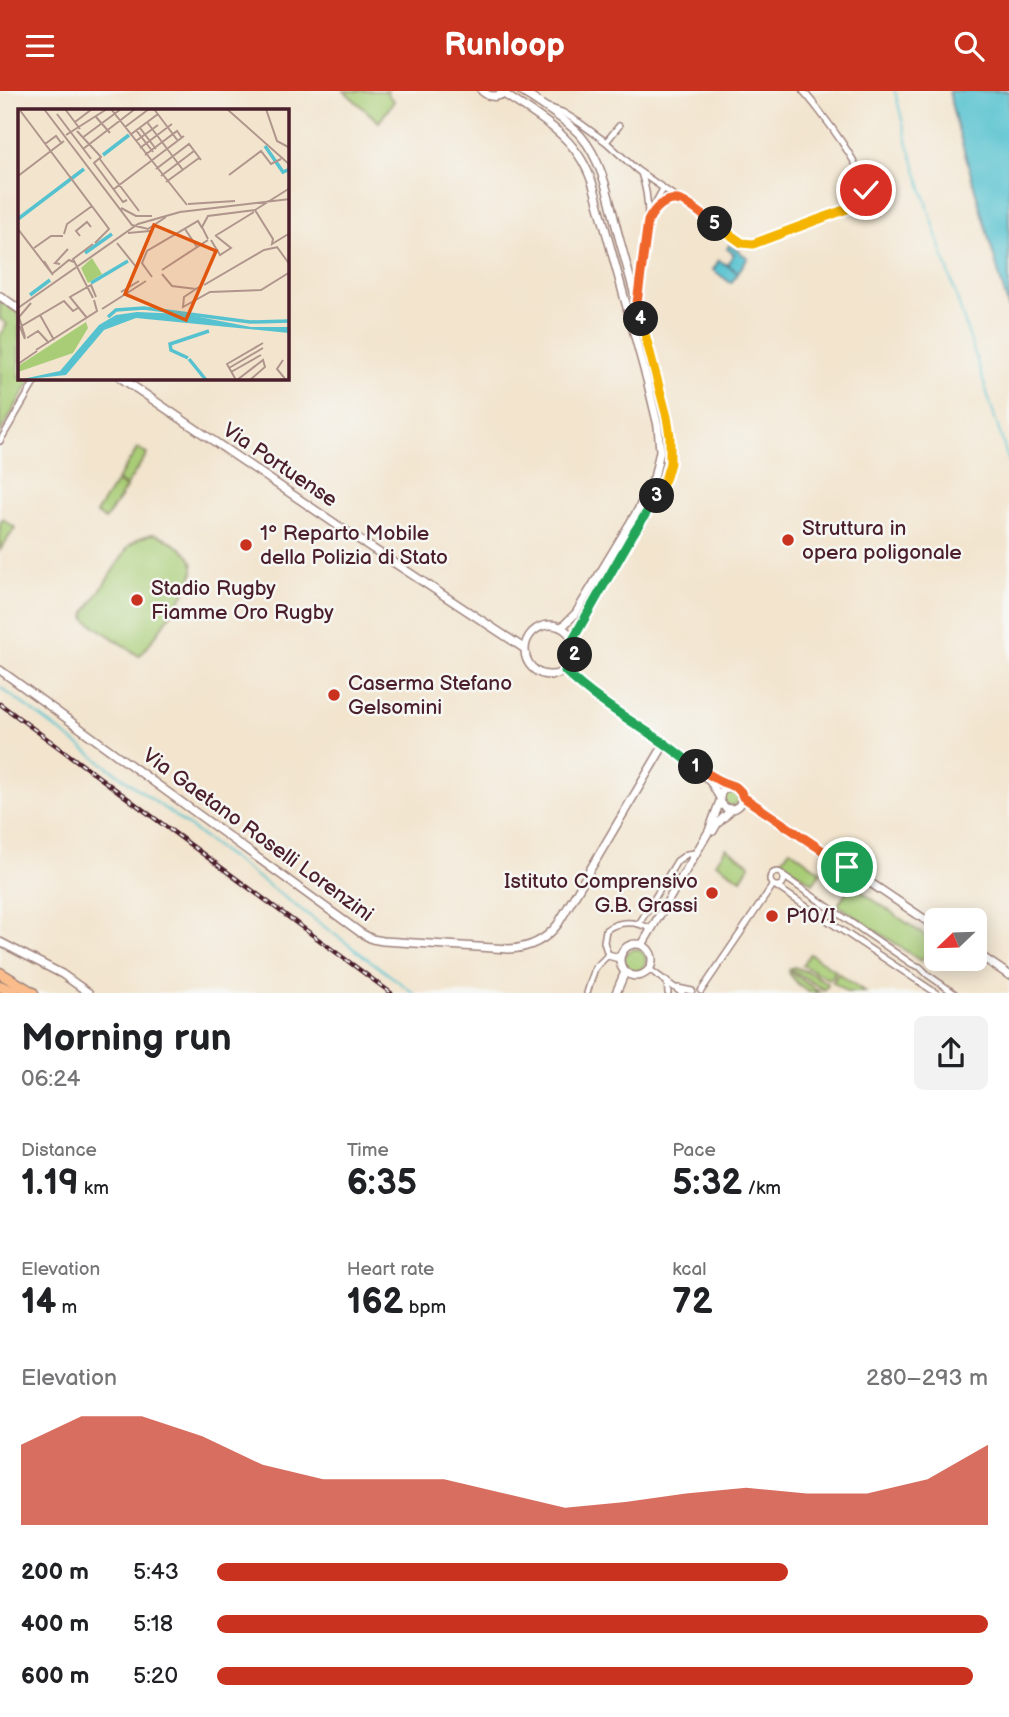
<!DOCTYPE html>
<meta charset="utf-8">
<style>
body{margin:0;font-family:"Balsamiq Sans",sans-serif;background:#f2f2f2;color:#202124;height:100vh;display:flex;flex-direction:column;font-size:26px;white-space:nowrap}
*{box-sizing:border-box;margin:0}
p{font-size:23px;color:#757577}
.icon{flex:none;width:38px;height:38px;fill:none;stroke:currentColor;stroke-width:2;stroke-linecap:round;stroke-linejoin:round}
.map{position:relative;height:902px;overflow:hidden}
.drawer{display:flex;flex-direction:column;background:#fff;flex:1}
.drawer>*{flex:none}
.needle{width:46px;rotate:247deg}
.buttons{position:absolute;left:924px;top:817px;display:grid;gap:14px}
.buttons a{display:grid;place-items:center;width:63px;height:63px;border-radius:10px;background:#fff;box-shadow:0 4px 18px #0003;font-size:35px}
.pin{position:absolute;display:grid;place-items:center;width:60px;height:60px;color:#fff;margin:-30px;border:4px solid #fff;border-radius:50%;box-shadow:0 2px 7px #0007}
.km{position:absolute;width:35px;height:35px;margin:-18px;border-radius:50%;background:#222;color:#fff;font-size:19px;line-height:35px;text-align:center}
.round{display:grid;place-items:center;flex:none;width:74px;height:74px;border-radius:10px;background:#f2f2f2}
.overview{display:flex;align-items:center;justify-content:space-between;height:119px;padding:0 21px}
h1{font-size:38px;font-weight:600;line-height:52px}
.figures{display:grid;grid-template-columns:repeat(3,1fr);gap:10px;height:119px;padding:7px 21px}
.figures div{display:grid;align-content:center}
.figures b{font-size:35px;font-weight:600}
.figures small{font-size:19px;font-weight:400}
.figures p{font-size:19px}
.chart{height:196px;padding:14px 21px}
.chart p{display:flex;justify-content:space-between}
.chart svg{width:100%;height:126px;margin-top:7px;fill:#c8321e;opacity:.7}
ul{padding:0 21px;list-style:none;font-size:23px}
li{display:grid;grid-template-columns:112px 84px 1fr;align-items:center;height:52px}
li i{height:18px;border-radius:9px;background:#c8321e}
header{display:flex;justify-content:space-between;align-items:center;height:91px;padding:0 21px;background:#c8321e;color:#fff;font-size:32px;font-weight:600}
.map>svg:first-child{display:block}
.green{fill:#a9cd77;stroke:#7a7651;stroke-width:2}
.water{fill:#56c2d0;stroke:#50707e;stroke-width:2}
.lines{fill:none;stroke-linecap:round;stroke-linejoin:round}
.stream{stroke:#56c2d0;stroke-width:2}
.minor-casing{stroke:#9e827c;stroke-width:8}
.tertiary-casing{stroke:#9e827c;stroke-width:10}
.motorway-casing{stroke:#9e827c;stroke-width:13}
.minor{stroke:#fff;stroke-width:5}
.tertiary{stroke:#fff;stroke-width:7}
.motorway{stroke:#f9bc8a;stroke-width:10}
.rail-casing{stroke:#4a1f2b;stroke-width:4.5}
.rail{stroke:#f6f6f2;stroke-width:2;stroke-dasharray:5;stroke-linecap:butt}
.split-1-casing{stroke:#fff;stroke-width:14}
.split-2-casing{stroke:#fff;stroke-width:14}
.split-3-casing{stroke:#fff;stroke-width:14}
.split-4-casing{stroke:#fff;stroke-width:14}
.split-5-casing{stroke:#fff;stroke-width:14}
.split-6-casing{stroke:#fff;stroke-width:14}
.split-1{stroke:#f0652b;stroke-width:9}
.split-2{stroke:#22a559;stroke-width:9}
.split-3{stroke:#22a559;stroke-width:9}
.split-4{stroke:#f5b400;stroke-width:9}
.split-5{stroke:#f0652b;stroke-width:9}
.split-6{stroke:#f5b400;stroke-width:9}
.poi-dot{fill:#c8321e;stroke:#f6f6f2;stroke-width:2.5}
.labels{text-anchor:middle;dominant-baseline:central;stroke-width:5;stroke-linejoin:round;paint-order:stroke}
.street-label{font-size:21px;fill:#4a1f2b;stroke:#f6f6f2}
.poi-label{font-size:21px;fill:#4a1f2b;stroke:#f6f6f2;text-anchor:start}
.inset-river{fill:none;stroke:#56c2d0;stroke-width:3.5}
.inset-road{fill:none;stroke:#af958c;stroke-width:2}
.view{fill:#e0560e;fill-opacity:0.15;stroke:#e0560e;stroke-width:3.5}
.inset-edge{fill:none;stroke:#4a1f2b;stroke-width:3.5}
</style>
<header><svg class="icon" aria-label="menu" viewBox="0 0 24 24"><path d="M4 6h16M4 12h16M4 18h16"/></svg>Runloop<svg class="icon" aria-label="search" viewBox="0 0 24 24"><circle cx="10" cy="10" r="6"/><path d="M15 15l6 6"/></svg></header>
<div class="map">
<svg width="1009" height="902" viewBox="0 0 1009 902">
<rect width="100%" height="100%" fill="#f6f6f2"/>
<filter id="ink" filterUnits="userSpaceOnUse"><feTurbulence type="fractalNoise" baseFrequency=".0143" numOctaves="2"/><feDisplacementMap in="SourceGraphic" scale="14" xChannelSelector="R" yChannelSelector="G"/><feConvolveMatrix kernelMatrix="1 2 1 2 8 2 1 2 1" color-interpolation-filters="sRGB"/></filter>
<filter id="wash" filterUnits="userSpaceOnUse"><feTurbulence type="fractalNoise" baseFrequency=".00686" numOctaves="4" result="noise"/><feDisplacementMap in="SourceGraphic" scale="28" xChannelSelector="R" yChannelSelector="G"/><feGaussianBlur stdDeviation="1.57" result="paint"/><feColorMatrix in="noise" values="0 0 0 0 0 0 0 0 0 0 0 0 0 0 0 0 0 1.4 0 .05"/><feComposite in="paint" operator="in"/></filter>
<g filter="url(#wash)">
<rect width="100%" height="100%" fill="#f2e4cd"/>
<!-- green -->
<path class="green" d="M344,0H388L387,3L394,10L379,31Z
M0,210L19,223V287H32L0,342V244L7,233L0,228Z
M138,357L147,363L126,395L117,389Z
M116,391L126,397L105,429L96,422Z
M3,428L15,437L0,459V432Z
M152,443C161,443 168,449 176,454C186,460 194,467 193,480C193,497 155,545 144,560L139,565L85,528L86,521L129,455L140,447Z
M723 707a8 8 0 1 1 16 0a8 8 0 1 1-16 0Z
M726,757L750,773L741,788L716,772Z
M790,758L821,781L813,792L781,770Z
M851,793L934,851L921,870L838,814Z
M624 869a11 11 0 1 1 22 0a11 11 0 1 1-22 0Z
M810,863L836,880L830,889L802,874Z
M794,876L813,883L828,893L824,899L792,879L791,881L819,901H808L798,893L788,881L790,877Z
M838,882L865,901H847L833,891Z"/>
<!-- water -->
<path class="water" d="M949,0H1009V219L953,20Z
M729,154L748,167L738,181L727,173L734,163L727,158Z
M719,169L738,182L731,192L713,179Z"/>
<g class="lines">
<!-- stream -->
<path class="stream" d="M895,0L908,53L1009,371
M0,596L414,902"/>
</g>
</g>
<g filter="url(#ink)">
<g class="lines">
<defs>
<path id="minor" d="M548,16L562,21L580,32L606,51L637,79L742,152L750,153L857,114C861,112 864,111 866,107C873,88 817,15 803,0
M606,51L619,35
M651,120L663,98
M649,127C657,114 665,110 681,110
M637,210C643,168 656,122 641,82
M0,350L37,287
M770 788a7 7 0 1 1 14 0a7 7 0 1 1-14 0Z
M783,785L912,873L920,876L928,884L954,902
M777,796L936,902
M639,833L677,770L687,763L696,762
M649,878L682,902
M667,890L668,902
M678,897L692,900
M701,900L773,794
M587,902L595,877L608,864L604,851L606,839C619,829 637,830 651,838"/>
<path id="tertiary" d="M482,0C490,7 498,7 506,0
M521,0C539,12 567,29 581,45C605,73 610,115 620,150C636,208 652,267 667,326L671,360L669,376L663,394L653,413L633,443L573,548
M504,3C545,30 579,47 594,97L647,289L658,335L660,360L654,387L638,419L576,522L562,536
M0,205L19,218
M121,287L343,438L525,558
M525 559a25 25 0 1 1 50 0a25 25 0 1 1-50 0Z
M0,579L361,842L372,848L383,850L509,858C530,857 546,849 558,833L665,652
M565,580C595,609 631,628 665,653C687,668 707,685 733,696
M704,684L712,693L720,707
M720 707a11 11 0 1 1 22 0a11 11 0 1 1-22 0Z
M743,706L936,836
M713,740L717,733L731,719
M0,851L62,883L89,902
M620 869a16 16 0 1 1 32 0a16 16 0 1 1-32 0Z
M642,854L709,740L720,710
M975,861L1009,884
M608,864L619,867
M616,902L625,881"/>
<path id="motorway" d="M0,882L33,902
M0,895L15,902"/>
</defs>
<!-- minor casing -->
<use href="#minor" class="minor-casing"/>
<!-- tertiary casing -->
<use href="#tertiary" class="tertiary-casing"/>
<!-- motorway casing -->
<use href="#motorway" class="motorway-casing"/>
<!-- minor -->
<use href="#minor" class="minor"/>
<!-- tertiary -->
<use href="#tertiary" class="tertiary"/>
<!-- motorway -->
<use href="#motorway" class="motorway"/>
<defs>
<path id="rail" d="M0,613L391,902"/>
</defs>
<!-- rail casing -->
<use href="#rail" class="rail-casing"/>
<!-- rail -->
<use href="#rail" class="rail"/>
</g>
</g>
<g class="lines" filter="url(#ink)">
<defs>
<path id="split-1" d="M696,676L722,691L736,696L741,701L743,706L847,776"/>
<path id="split-2" d="M575,564L570,575L565,580C594,608 628,628 661,650C673,658 685,668 696,676"/>
<path id="split-3" d="M575,564V555L573,548L633,443L657,405"/>
<path id="split-4" d="M641,228L667,326L670,345V372L666,386L657,405"/>
<path id="split-5" d="M641,228L637,212L648,130C654,118 666,105 681,110C689,112 707,128 715,133"/>
<path id="split-6" d="M715,133L742,152L753,153L860,113L865,108L866,99"/>
</defs>
<!-- split-1 casing -->
<use href="#split-1" class="split-1-casing"/>
<!-- split-2 casing -->
<use href="#split-2" class="split-2-casing"/>
<!-- split-3 casing -->
<use href="#split-3" class="split-3-casing"/>
<!-- split-4 casing -->
<use href="#split-4" class="split-4-casing"/>
<!-- split-5 casing -->
<use href="#split-5" class="split-5-casing"/>
<!-- split-6 casing -->
<use href="#split-6" class="split-6-casing"/>
<!-- split-1 -->
<use href="#split-1" class="split-1"/>
<!-- split-2 -->
<use href="#split-2" class="split-2"/>
<!-- split-3 -->
<use href="#split-3" class="split-3"/>
<!-- split-4 -->
<use href="#split-4" class="split-4"/>
<!-- split-5 -->
<use href="#split-5" class="split-5"/>
<!-- split-6 -->
<use href="#split-6" class="split-6"/>
</g>
<!-- markers -->
<g class="poi-dot">
<circle cx="788" cy="449" r="7"/>
<circle cx="246" cy="454" r="7"/>
<circle cx="137" cy="509" r="7"/>
<circle cx="334" cy="604" r="7"/>
<circle cx="712" cy="802" r="7"/>
<circle cx="772" cy="825" r="7"/>
</g>
<g class="labels">
<!-- street labels -->
<g class="street-label">
<text transform="translate(280 374) rotate(34)">Via Portuense</text>
<text transform="translate(258 744) rotate(36)">Via Gaetano Roselli Lorenzini</text>
</g>
<!-- poi labels -->
<g class="poi-label">
<text x="802" y="437">Struttura in<tspan x="802" dy="24">opera poligonale</tspan></text>
<text x="260" y="442">1º Reparto Mobile<tspan x="260" dy="24">della Polizia di Stato</tspan></text>
<text x="151" y="497">Stadio Rugby<tspan x="151" dy="24">Fiamme Oro Rugby</tspan></text>
<text x="348" y="592">Caserma Stefano<tspan x="348" dy="24">Gelsomini</tspan></text>
<text x="698" y="790" text-anchor="end">Istituto Comprensivo<tspan x="698" dy="24">G.B. Grassi</tspan></text>
<text x="786" y="825">P10/I</text>
</g>
</g>
<!-- overview -->
<g transform="translate(18 18)">
<rect width="271" height="271" fill="#f2e4cd"/>
<path d="M74,149L84,165L70,174L63,159ZM68,213L70,219L55,244L0,263V257Z" fill="#a9cd77"/>
<path d="M119,203L166,205L233,218H271V224L118,209L86,221L48,266L0,271L42,262L81,216L98,206Z" fill="#56c2d0"/>
<path class="inset-river" d="M247,37L265,63L272,60M85,46L111,26M0,110L66,60M67,144L94,125M73,174L110,152M12,186L32,171M90,208L98,201L126,199L232,213L272,212M170,249L153,241L152,235L191,222M171,250L188,271"/>
<path class="inset-road" d="M1,0L91,120L77,134M26,0L114,116L130,120L148,108M47,0L62,20M93,0L169,96M136,0L160,32M209,0L272,56M248,0L259,32L272,39M39,5L73,50M78,8L92,24M57,13L74,0M129,13L165,61M107,18L131,0M122,19L138,40M118,21L135,43M59,22L83,48L76,54L105,93L109,91M48,26L89,0M112,26L140,5M64,29L103,0M118,32L140,16M27,35L38,27L44,35M122,39L154,15M65,40L117,0M127,46L159,22L164,29M81,49L121,102M138,60L171,35L183,51M211,66L243,42L253,55L263,50M0,67L46,32M143,67L176,42M148,73L181,49M96,80L166,27M170,95L217,92M103,99L118,107H134M237,101L255,130L254,135L272,124M237,101L272,79M0,120L35,166L26,152M167,120L179,138M110,124L132,122M46,125L49,115L74,97M62,127L58,122L69,113L73,118M197,127L236,103M190,130L184,118L190,107L237,101M193,131L202,146L213,139L198,127M99,134L119,159M259,138L272,156M16,139L33,127H45M42,155L37,154L50,140M144,161L190,131M35,164L51,151L56,153M144,165L154,177L178,180M134,168L124,154L129,142L180,112L184,119M186,176L246,141L260,138M181,178L166,188L165,198L192,183L243,181L272,163M103,183L121,172M75,189L55,150L75,135M0,199L120,115L162,103L272,90M84,200L128,172M22,206L36,231M69,209L52,188L73,176L78,188M7,228L1,208L13,194M9,229L20,222L31,234M7,230L2,218L46,192L55,202L60,199M18,241L79,202L76,191M265,251L259,260L268,271M0,255L19,242M211,259L245,239M213,263L243,246M218,271L209,255L245,234M219,271L245,251L247,258L232,271"/>
<path class="view" d="M136,116L198,142L168,211L107,185Z"/>
<rect width="271" height="271" class="inset-edge"/>
</g>
</svg>
<div class="buttons">
<a><svg class="needle" viewBox="-14 -14 28 28"><path d="M0-13l5 13h-10z" fill="#e53935"/><path d="M0 13l5-13h-10z" fill="#757577"/></svg></a>
</div>
<div class="pin" style="left:847px;top:776px;background:#1e9e55"><svg class="icon" aria-label="arrive" viewBox="0 0 24 24"><path d="M6 21V4h12l-3 4 3 4H6"/></svg></div>
<div class="pin" style="left:866px;top:99px;background:#d93025"><svg class="icon" aria-label="check" viewBox="0 0 24 24"><path d="M5 12l5 5 9-10"/></svg></div>
<b class="km" style="left:696px;top:676px">1</b>
<b class="km" style="left:575px;top:564px">2</b>
<b class="km" style="left:657px;top:405px">3</b>
<b class="km" style="left:641px;top:228px">4</b>
<b class="km" style="left:715px;top:133px">5</b>
</div>
<section class="drawer">
<div class="overview"><div><h1>Morning run</h1><p>06:24</p></div><a class="round"><svg class="icon" aria-label="share" viewBox="0 0 24 24"><path d="M12 15V3M7 8l5-5 5 5M5 13v7h14v-7"/></svg></a></div>
<div class="figures">
<div><p>Distance</p><b>1.19<small> km</small></b></div>
<div><p>Time</p><b>6:35</b></div>
<div><p>Pace</p><b>5:32<small> /km</small></b></div>
</div>
<div class="figures">
<div><p>Elevation</p><b>14<small> m</small></b></div>
<div><p>Heart rate</p><b>162<small> bpm</small></b></div>
<div><p>kcal</p><b>72</b></div>
</div>
<div class="chart"><p><span>Elevation</span>280–293 m</p>
<svg viewBox="0 0 160 44" preserveAspectRatio="none"><path d="M0 44V16L10 6L20 6L30 13L40 23L50 28L60 28L70 28L80 33L90 38L100 36L110 33L120 31L130 33L140 33L150 28L160 16V44z"/></svg>
</div>
<ul>
<li><b>200 m</b>5:43<i style="width:74%"></i></li>
<li><b>400 m</b>5:18<i style="width:100%"></i></li>
<li><b>600 m</b>5:20<i style="width:98%"></i></li>
</ul>
</section>
